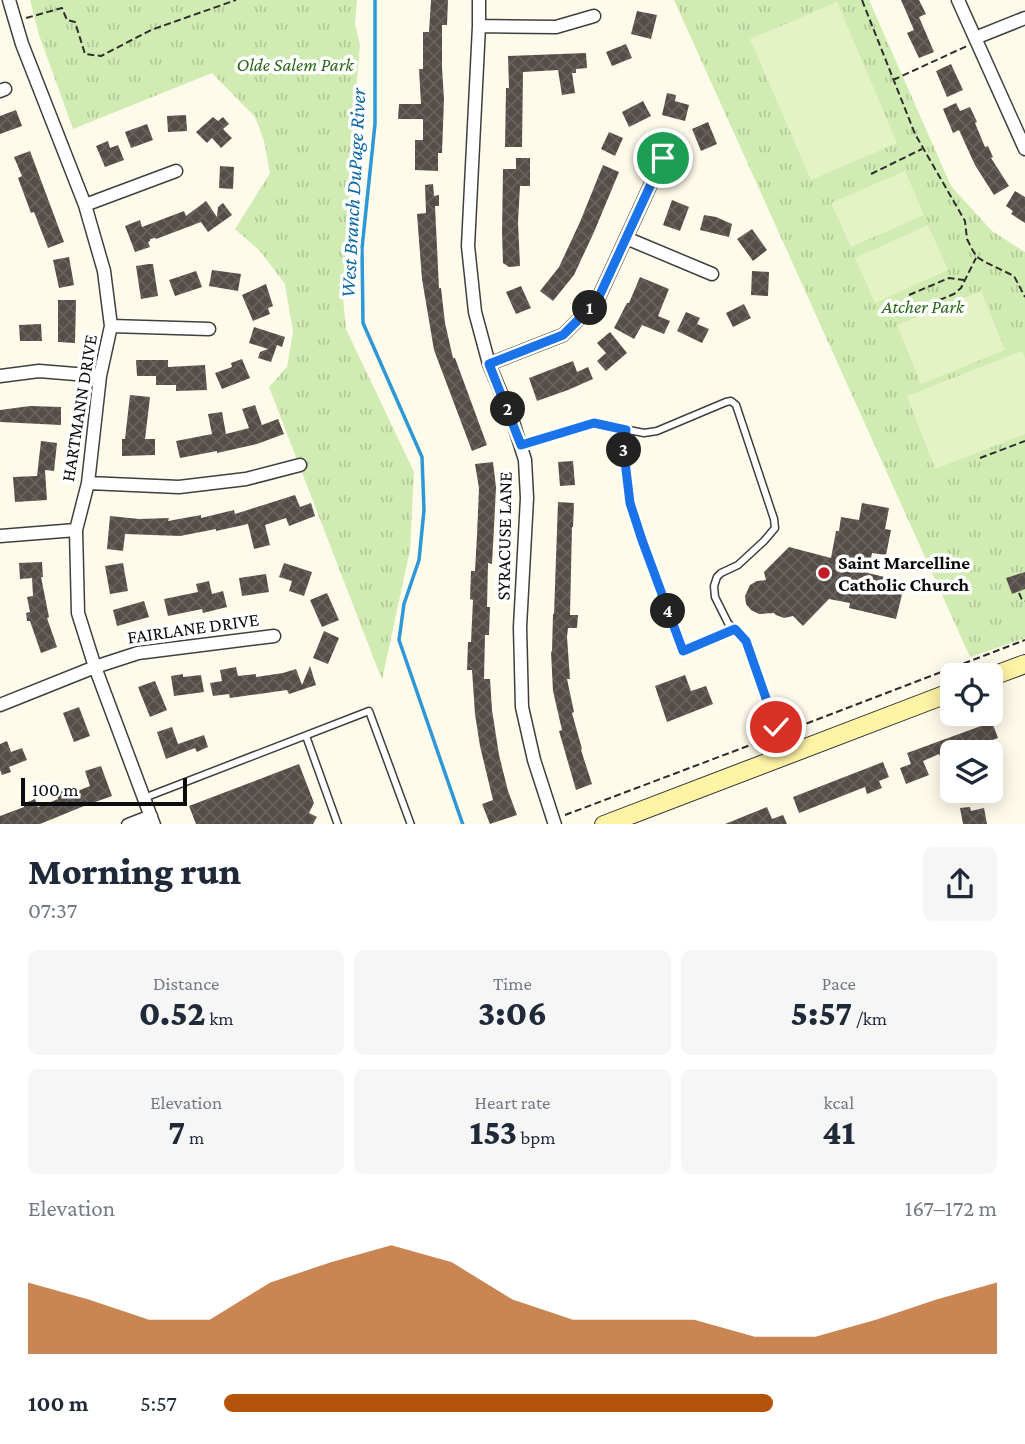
<!DOCTYPE html>
<meta charset="utf-8">
<style>
body{margin:0;font-family:"Crimson Pro",serif;background:#f6f6f7;color:#1f2937;height:100vh;display:flex;flex-direction:column;font-size:26px;white-space:nowrap}
*{box-sizing:border-box;margin:0}
p{font-size:23px;color:#747a83}
.icon{flex:none;width:38px;height:38px;fill:none;stroke:currentColor;stroke-width:2;stroke-linecap:round;stroke-linejoin:round}
.map{position:relative;height:824px;overflow:hidden}
.panel{display:flex;flex-direction:column;background:#fff;flex:1}
.panel>*{flex:none}
.fabs{position:absolute;left:940px;top:663px;display:grid;gap:14px}
.fabs a{display:grid;place-items:center;width:63px;height:63px;border-radius:10px;background:#fff;box-shadow:0 4px 18px #0003;font-size:35px}
.scale{position:absolute;left:21px;bottom:18px;width:166px;box-sizing:border-box;padding-left:7px;border:4px solid #0c0c0c;border-top:0;font-size:19px;line-height:24px;white-space:nowrap;color:#0c0c0c;-webkit-text-stroke:5px #fff;paint-order:stroke}
.pin{position:absolute;display:grid;place-items:center;width:60px;height:60px;color:#fff;margin:-30px;border:4px solid #fff;border-radius:50%;box-shadow:0 2px 7px #0007}
.km{position:absolute;width:35px;height:35px;margin:-18px;border-radius:50%;background:#222;color:#fff;font-size:19px;line-height:35px;text-align:center}
.round{display:grid;place-items:center;flex:none;width:74px;height:74px;border-radius:10px;background:#f6f6f7}
.overview{display:flex;align-items:center;justify-content:space-between;height:119px;padding:0 28px}
h1{font-size:38px;font-weight:800;line-height:52px}
.metrics{display:grid;grid-template-columns:repeat(3,1fr);gap:10px;height:119px;padding:7px 28px}
.metrics div{display:grid;align-content:center;border-radius:10px;background:#f6f6f7;text-align:center}
.metrics b{font-size:35px;font-weight:800}
.metrics small{font-size:19px;font-weight:400}
.metrics p{font-size:19px}
.chart{height:196px;padding:14px 28px}
.chart p{display:flex;justify-content:space-between}
.chart svg{width:100%;height:126px;margin-top:7px;fill:#b45309;opacity:.7}
ul{padding:0 28px;list-style:none;font-size:23px}
li{display:grid;grid-template-columns:112px 84px 1fr;align-items:center;height:52px}
li i{height:18px;border-radius:9px;background:#b45309}
.map>svg:first-child{display:block}
.park{fill:url(#park-tufts)}
.pitch{fill:#e4f2c5}
.lines{fill:none;stroke-linecap:round;stroke-linejoin:round}
.stream{stroke:#2e97d6;stroke-width:3.5}
.building{fill:url(#building-cross-hatch)}
.lane-casing{stroke:#3f3f3f;stroke-width:9}
.street-casing{stroke:#3f3f3f;stroke-width:15}
.secondary-casing{stroke:#2e2e2e;stroke-width:20}
.path{stroke:#2e2e2e;stroke-width:2;stroke-dasharray:7 3.5;stroke-linecap:butt}
.lane{stroke:#fff;stroke-width:6}
.street{stroke:#fff;stroke-width:12}
.secondary{stroke:#fff3a6;stroke-width:18}
.route-casing{stroke:#fff;stroke-width:14}
.route{stroke:#1a73e8;stroke-width:9}
.poi-dot{fill:#c51b27;stroke:#fff;stroke-width:2.5}
.labels{text-anchor:middle;dominant-baseline:central;stroke-width:7;stroke-linejoin:round;paint-order:stroke}
.park-label{font-size:19px;font-style:italic;fill:#2b6818;stroke:#fff}
.street-label{font-size:19px;fill:#0c0c0c;stroke:#fff}
.poi-label{font-size:19px;font-weight:bold;fill:#0c0c0c;stroke:#fff;text-anchor:start}
.water-label{font-size:21px;font-style:italic;fill:#0d67a6;stroke:#fff}
</style>
<div class="map">
<svg width="1025" height="825" viewBox="0 0 1025 825">
<defs>
<pattern id="park-tufts" width="24" height="20" patternUnits="userSpaceOnUse" patternTransform="scale(1.75)"><rect width="24" height="20" fill="#d1ecb2"/><path d="M3 7l-1-3M5 7V3M7 7l1-3M15 17l-1-3M17 17v-4M19 17l1-3" fill="none" stroke="#b2c998"/></pattern>
<pattern id="building-cross-hatch" width="8" height="8" patternUnits="userSpaceOnUse" patternTransform="scale(1.75)"><rect width="8" height="8" fill="#554d48"/><path d="M0 0l8 8M0 8l8-8" fill="none" stroke="#68625e"/></pattern>
</defs>
<rect width="100%" height="100%" fill="#fffbeb"/>
<!-- park -->
<path class="park" d="M30,0H357L355,24L360,45L356,92L358,142L343,298L346,329L414,472L410,550L382,680L269,387L287,367L293,332L285,284L260,251L235,229L270,173L264,141L255,117L212,73L73,129L39,35Z
M674,0H869L951,186L992,231L1025,252V638L970,657Z"/>
<!-- pitch -->
<path class="pitch" d="M837,2L897,143L811,180L750,39Z
M905,171L924,215L851,247L831,203Z
M928,225L948,270L875,303L855,258Z
M981,291L1005,350L921,384L897,325Z
M1022,351L1025,358V434L935,469L907,396Z"/>
<g class="lines">
<!-- stream -->
<path class="stream" d="M375,0V124L362,248L363,323L422,457L424,510L419,560L404,604L399,640L463,825"/>
</g>
<!-- building -->
<path class="building" d="M431,0H448L447,25H442V68L444,99L442,153H438V171L415,170V140H423V119H398L399,104H421L419,69H423V32H429Z
M901,0H919L926,14L919,17L934,52L919,58L907,33L914,30Z
M637,11L657,15L651,39L631,34Z
M626,44L632,58L612,66L606,52Z
M586,53L587,68L576,69V73H572L575,93L562,95L558,70L523,72L522,147H505L506,88H509L508,56Z
M951,64L963,90L947,97L936,71Z
M667,93L676,95L675,101L689,105L685,121L662,115Z
M643,101L651,116L629,127L622,112Z
M956,103L960,111L970,107L977,122L975,123L985,147L988,146L993,157L991,158L1009,186L994,195L975,165L959,130L953,133L943,109Z
M16,110L22,126L0,134V116Z
M186,115L187,131L168,132L167,116Z
M213,117L218,121L223,117L229,124L223,129L232,138L221,148L212,138L207,143L196,132Z
M708,122L717,144L701,151L692,129Z
M147,124L153,140L131,148L125,132Z
M609,132L623,138L615,156L601,149Z
M108,141L110,148L118,145L124,160L105,167L96,146Z
M30,151L64,242L48,248L34,212L31,213L18,178L22,176L14,157Z
M516,158H530V186H520L518,222L520,266L509,267L503,263L502,232L503,169H516Z
M603,165L619,172L594,232L574,275L553,301L540,291L559,267L580,222Z
M220,166L234,167L233,189L219,188Z
M433,184L434,196L439,195V206H435L439,288H441L445,323L453,358H455L487,445L472,451L434,350L422,279L417,214L426,213L425,185Z
M1015,191L1025,197V223L1011,214L1013,211L1006,206Z
M672,200L689,207L680,231L663,225Z
M206,201L217,217L218,207L223,203L232,215L208,232L201,222L156,239L155,238L150,239V241L148,242L150,247L135,252L125,226L140,220L142,227L184,211L186,216Z
M704,215L716,217L732,224L729,237L700,230Z
M752,229L767,250L753,261L737,239Z
M69,257L74,285L59,288L53,260Z
M149,264H153L158,296L141,299L136,266Z
M212,270L241,274L238,291L209,286Z
M196,271L202,287L175,296L169,280Z
M752,271L769,272L768,296L751,295Z
M640,277L669,289L658,316L670,321L664,334L642,325L634,339L614,328L627,303H629Z
M266,284L273,306L268,308L270,314L253,321L242,295Z
M521,286L531,308L516,314L506,292Z
M58,300H76L75,343L58,342Z
M744,304L751,318L733,327L726,313Z
M686,312L700,318L697,324L709,329L702,343L677,331Z
M41,324L42,341H20L19,325Z
M254,327L285,337L282,347L277,345L271,362L258,358L260,352L268,349L249,343Z
M610,332L627,353L606,371L597,361L606,353L597,343Z
M242,359L250,378L222,389L215,373L232,367L231,363Z
M136,360H168V367L205,365L207,390L176,391V385H156V376H137Z
M573,361L577,372L588,367L593,379L568,390L537,401L529,378Z
M130,395L150,397L145,439H155V455L122,456V439H125Z
M255,405L262,425L278,419L284,434L257,444L217,453V451L180,458L176,441L212,434L208,414L222,412L226,434L249,428L242,409Z
M30,406L61,407V425L0,422V410Z
M41,441L57,443L54,471L45,470L47,500L15,502L13,477L37,476Z
M573,461L575,485L560,486L558,462Z
M493,462L496,487L494,527L492,564L488,563L487,607H490L489,635H485L484,679H490L492,710L499,755L508,791L517,815L490,824L482,804L493,800L480,746L475,714L472,670H467L468,642H471L473,600L470,599L471,571H475L477,535L479,488L475,464Z
M295,495L300,507L311,503L315,516L289,526L286,518L265,525L270,545L254,549L248,524L216,531V529L180,536L125,534L123,551L107,549L110,516L139,519L169,518L168,521L201,515V518L234,510L235,514Z
M558,502L574,503L573,527H572L570,615H578L577,628H568L567,637L570,679H567L574,712L572,713L582,749L581,750L592,784L576,790L559,731L562,730L553,691L551,652L552,651L553,614H554Z
M862,503L889,508L885,529L891,530L886,555L872,553L868,573L905,582L896,619L849,608L850,603L829,599L803,626L793,616L784,618L776,615L774,613L759,614L751,610L746,604L745,596L750,585L757,581L766,580L764,572L789,547L831,558L836,531H839L841,517L859,520Z
M42,562L43,577H41L49,617L47,618L57,647L41,653L30,621H27L26,613L30,612L27,597L33,596L32,578L20,579L19,563Z
M123,563L128,591L110,594L105,566Z
M284,563L312,572L304,596L289,591L292,581L279,577Z
M1025,572V589L1012,594L1006,578Z
M266,574L269,592L242,596L239,578Z
M209,581L212,594L223,591L227,607L203,613L202,609L168,616L164,599L198,592L196,584Z
M327,593L339,620L322,627L310,600Z
M144,601L149,617L117,626L113,610Z
M324,631L339,638L328,664L313,658Z
M310,666L316,685L289,694L287,690L230,698L229,694L213,696L210,683L222,681L220,670L236,667L238,676L256,674V677L283,673L296,669L302,685Z
M183,674V677L201,675L204,692L174,696L171,676Z
M685,675L691,691L706,686L713,704L667,722L655,686Z
M155,681L167,710L150,717L138,687Z
M79,707L90,736L74,742L63,713Z
M992,722L998,738L958,752H952V755L941,759L939,754L923,761L929,775L906,784L900,768L911,764L907,753Z
M172,727L178,744L204,735L208,747L197,752L195,748L166,759L157,732Z
M7,741L11,752L22,748L27,760L9,767L11,772L2,775L0,770V744Z
M883,762L889,777L879,781L882,788L867,794L865,787L799,813L793,797Z
M299,764L314,803L309,813L317,817L313,824H196L189,806Z
M101,766L112,796L84,806L40,824H0V816L24,807L23,804L35,799L38,807L58,799L55,791L67,786L70,794L90,786L85,771Z
M767,807L772,819L783,815L787,824H725Z
M970,807L971,811L984,808L987,824H963L960,808Z"/>
<g class="lines">
<defs>
<path id="lane" d="M626,430L624,453L630,503L641,539L683,651L735,629
M521,445L594,423L644,433L657,431L726,402L731,401L736,405L774,519L775,528L764,541L738,565L721,573L717,577L714,586L715,597L728,623L746,641L785,752
M306,736L338,825
M144,798L369,711L411,825"/>
<path id="street" d="M9,0L22,44L85,205L104,271L111,326L100,376L88,483L76,530L78,613L95,667L154,825
M479,0V26L468,246L475,312L489,364L513,422L525,460L527,498L520,627L522,707L534,760L555,825
M958,0L1025,149
M479,26L556,27L594,16
M975,38L1025,18
M0,91L5,89
M85,205L176,171
M626,238L712,274
M111,326L209,329
M489,364L563,335L597,301L663,158
M0,376L39,371L100,376
M88,483L179,487L246,479L300,465
M0,536L76,530
M0,705L95,667L138,653L274,636
M128,825L151,816"/>
<path id="secondary" d="M990,677L1025,664
M604,825L952,692"/>
</defs>
<!-- lane casing -->
<use href="#lane" class="lane-casing"/>
<!-- street casing -->
<use href="#street" class="street-casing"/>
<!-- secondary casing -->
<use href="#secondary" class="secondary-casing"/>
<!-- path -->
<path class="path" d="M862,0L915,134L965,221L967,239L973,251L977,257L985,262L1014,276L1025,297
M26,18L62,8L67,20L75,22L85,54L101,56L151,30L236,0
M893,80L967,46
M871,174L922,149
M909,295L949,278L964,280
M920,308L954,294L961,288L976,258
M980,458L1025,441
M1019,593L1022,600L1025,601
M787,731L1025,640
M565,815L769,738"/>
<!-- lane -->
<use href="#lane" class="lane"/>
<!-- street -->
<use href="#street" class="street"/>
<!-- secondary -->
<use href="#secondary" class="secondary"/>
</g>
<g class="lines">
<defs>
<path id="route" d="M663,158L597,301L563,335L489,364L521,445L594,423L626,430L624,453L630,503L642,540L683,651L735,629L746,641L776,727"/>
</defs>
<!-- route casing -->
<use href="#route" class="route-casing"/>
<!-- route -->
<use href="#route" class="route"/>
</g>
<!-- markers -->
<circle class="poi-dot" cx="824" cy="573" r="7"/>
<g class="labels">
<!-- park labels -->
<g class="park-label">
<text x="295" y="64">Olde Salem Park</text>
<text x="923" y="306">Atcher Park</text>
</g>
<!-- street labels -->
<g class="street-label">
<text transform="translate(79 408) rotate(-81)">HARTMANN DRIVE</text>
<text transform="translate(504 536) rotate(-89)">SYRACUSE LANE</text>
<text transform="translate(193 628) rotate(-8)">FAIRLANE DRIVE</text>
</g>
<!-- poi labels -->
<g class="poi-label">
<text x="838" y="562">Saint Marcelline<tspan x="838" dy="22">Catholic Church</tspan></text>
</g>
<!-- water labels -->
<g class="water-label">
<text transform="translate(353 193) rotate(-87)">West Branch DuPage River</text>
</g>
</g>
</svg>
<div class="fabs">
<a><svg class="icon" aria-label="locate" viewBox="0 0 24 24"><circle cx="12" cy="12" r="6"/><path d="M12 2v4M12 18v4M2 12h4M18 12h4"/></svg></a>
<a><svg class="icon" aria-label="layers" viewBox="0 0 24 24"><path d="M12 4l9 5-9 5-9-5zM3 14l9 5 9-5"/></svg></a>
</div>
<div class="scale">100 m</div>
<div class="pin" style="left:663px;top:158px;background:#1e9e55"><svg class="icon" aria-label="arrive" viewBox="0 0 24 24"><path d="M6 21V4h12l-3 4 3 4H6"/></svg></div>
<div class="pin" style="left:776px;top:727px;background:#d93025"><svg class="icon" aria-label="check" viewBox="0 0 24 24"><path d="M5 12l5 5 9-10"/></svg></div>
<b class="km" style="left:590px;top:308px">1</b>
<b class="km" style="left:508px;top:409px">2</b>
<b class="km" style="left:624px;top:450px">3</b>
<b class="km" style="left:668px;top:611px">4</b>
</div>
<section class="panel">
<div class="overview"><div><h1>Morning run</h1><p>07:37</p></div><a class="round"><svg class="icon" aria-label="share" viewBox="0 0 24 24"><path d="M12 15V3M7 8l5-5 5 5M5 13v7h14v-7"/></svg></a></div>
<div class="metrics">
<div><p>Distance</p><b>0.52<small> km</small></b></div>
<div><p>Time</p><b>3:06</b></div>
<div><p>Pace</p><b>5:57<small> /km</small></b></div>
</div>
<div class="metrics">
<div><p>Elevation</p><b>7<small> m</small></b></div>
<div><p>Heart rate</p><b>153<small> bpm</small></b></div>
<div><p>kcal</p><b>41</b></div>
</div>
<div class="chart"><p><span>Elevation</span>167–172 m</p>
<svg viewBox="0 0 160 44" preserveAspectRatio="none"><path d="M0 44V19L10 25L20 32L30 32L40 19L50 12L60 6L70 12L80 25L90 32L100 32L110 32L120 38L130 38L140 32L150 25L160 19V44z"/></svg>
</div>
<ul>
<li><b>100 m</b>5:57<i style="width:71%"></i></li>
</ul>
</section>
